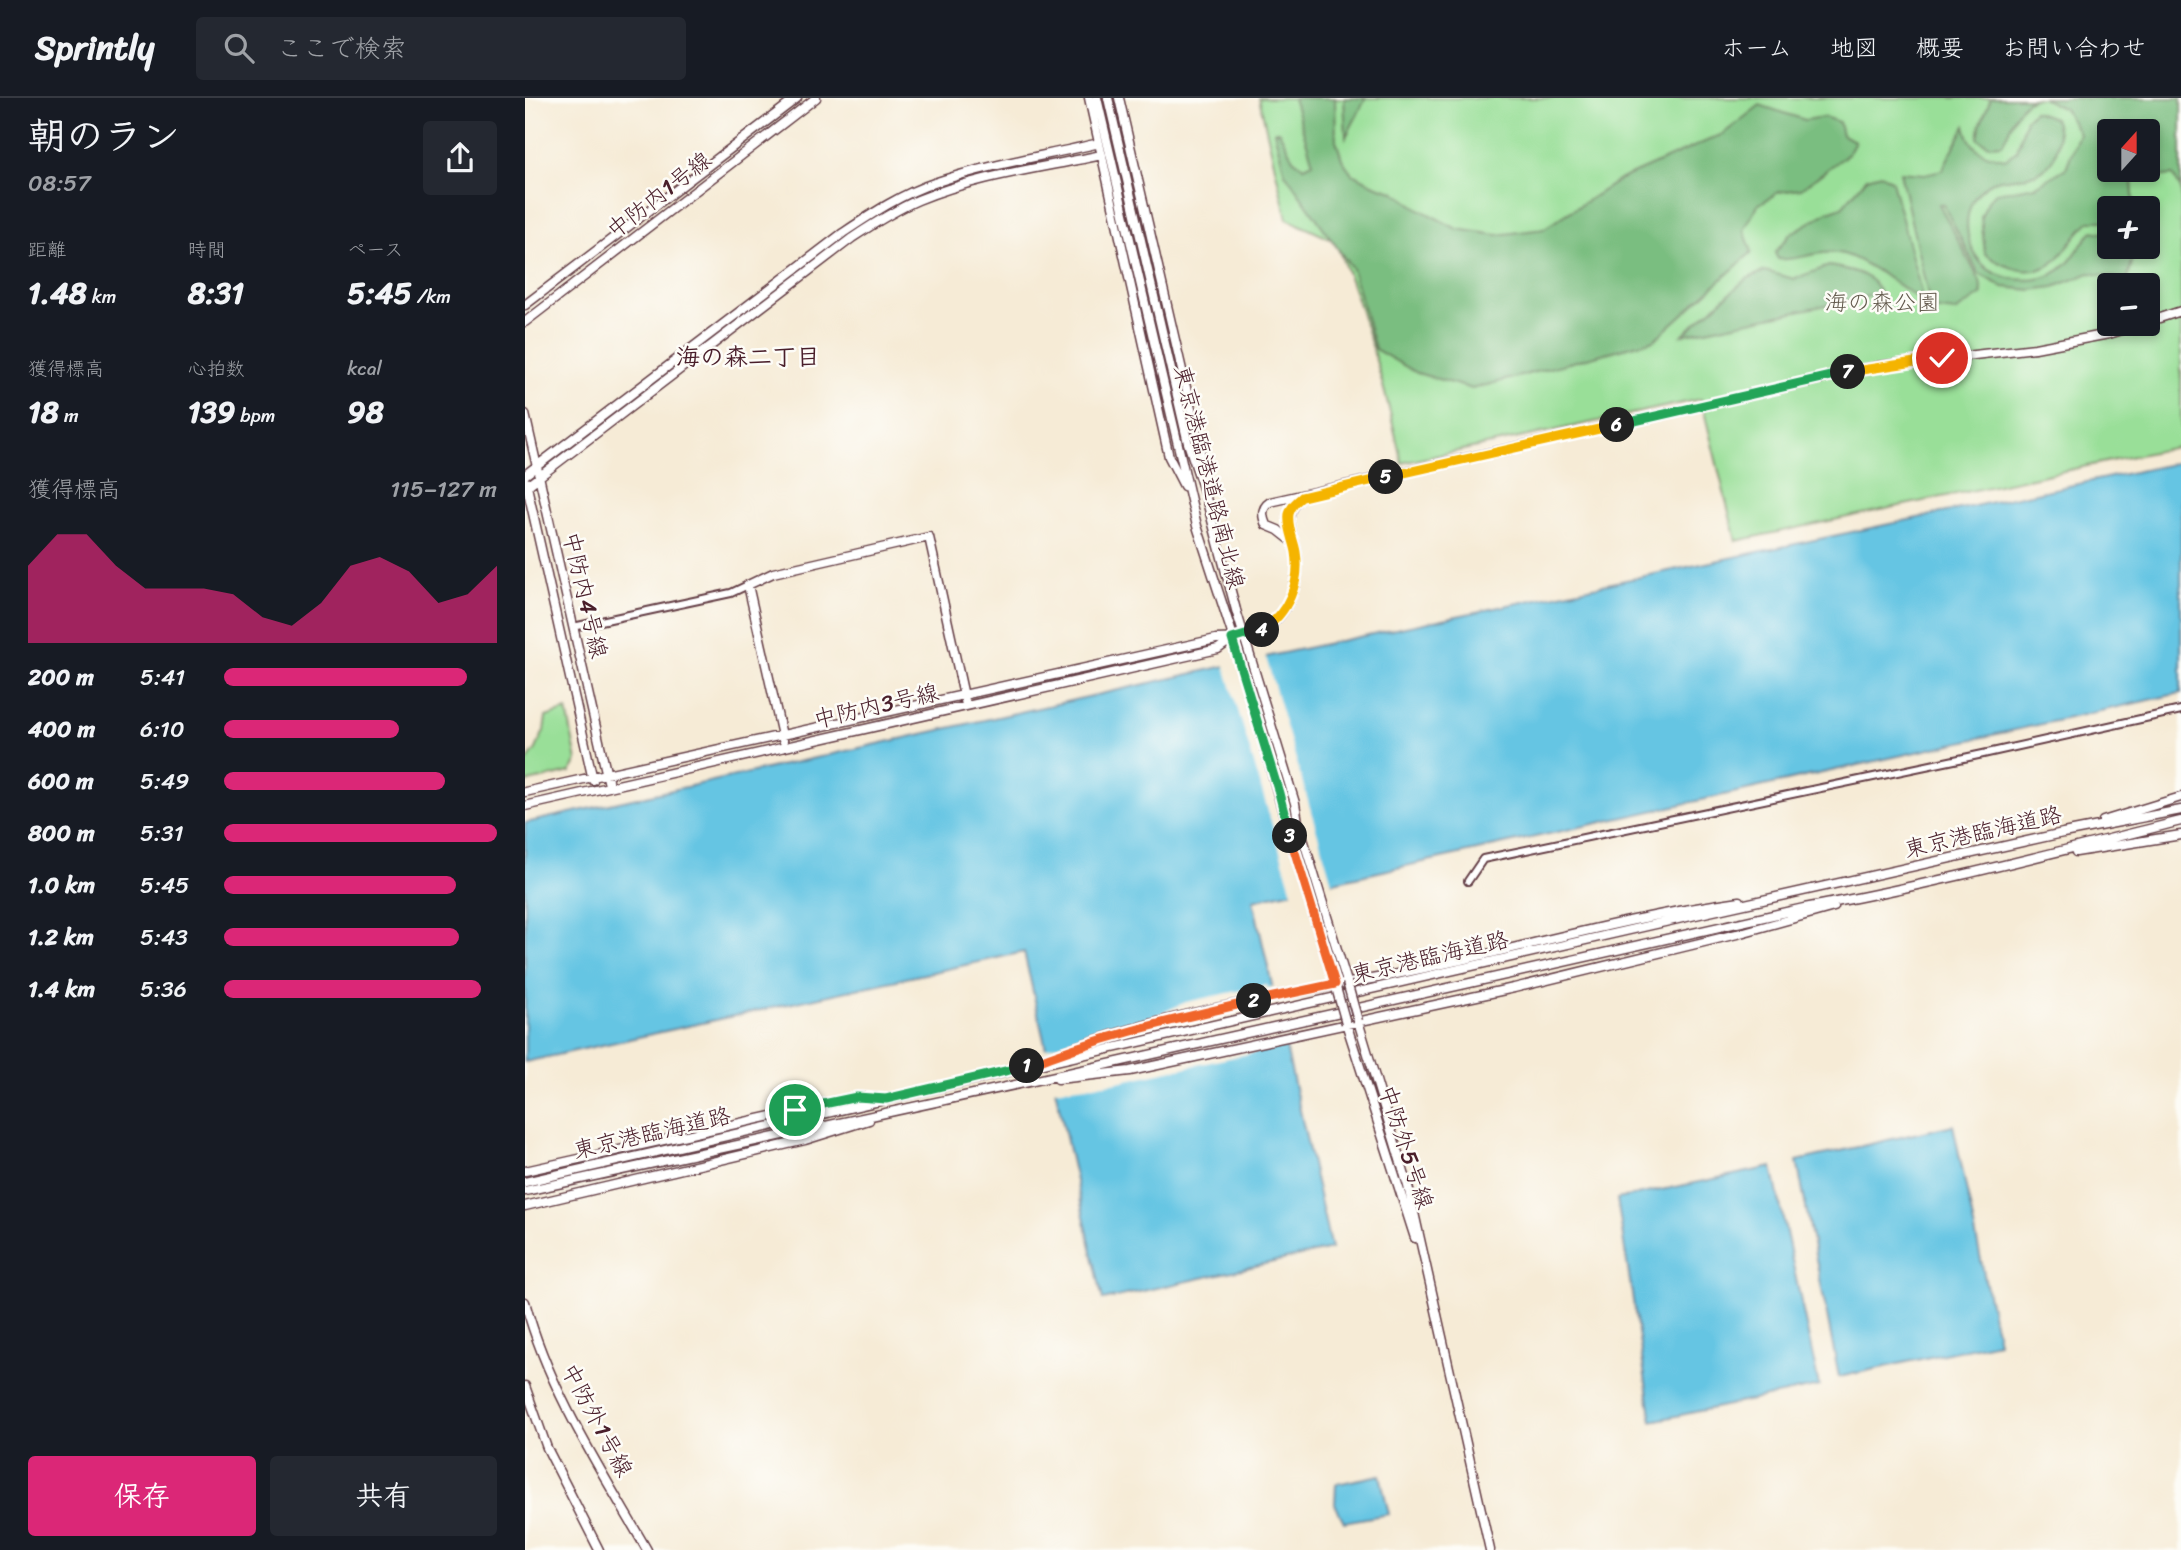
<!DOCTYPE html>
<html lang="ja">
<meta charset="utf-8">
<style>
body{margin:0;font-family:Sriracha,"Klee One",sans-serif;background:#242831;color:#f1f3f6;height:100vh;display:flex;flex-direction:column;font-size:26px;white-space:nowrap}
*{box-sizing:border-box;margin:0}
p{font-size:23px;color:#9ea1a6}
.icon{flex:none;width:38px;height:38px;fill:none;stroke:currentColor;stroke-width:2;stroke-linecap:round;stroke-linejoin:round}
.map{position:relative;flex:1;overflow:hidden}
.drawer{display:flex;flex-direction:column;background:#171b24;width:525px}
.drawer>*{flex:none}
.needle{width:46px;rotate:21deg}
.tools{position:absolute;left:1572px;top:21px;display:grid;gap:14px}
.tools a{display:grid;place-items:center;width:63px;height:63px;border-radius:7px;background:#171b24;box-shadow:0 4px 10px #0003;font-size:35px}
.pin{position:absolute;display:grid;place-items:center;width:60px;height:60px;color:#fff;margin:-30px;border:4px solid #fff;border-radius:50%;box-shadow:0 2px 7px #0007}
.km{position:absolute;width:35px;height:35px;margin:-18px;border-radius:50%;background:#222;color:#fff;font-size:19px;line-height:35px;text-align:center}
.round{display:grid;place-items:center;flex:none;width:74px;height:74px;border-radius:7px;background:#242831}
.headline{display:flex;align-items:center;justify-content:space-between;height:119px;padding:0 28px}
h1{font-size:38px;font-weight:800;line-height:52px}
.stats{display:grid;grid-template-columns:repeat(3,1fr);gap:10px;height:119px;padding:7px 28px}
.stats div{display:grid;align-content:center}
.stats b{font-size:30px;font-weight:800}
.stats small{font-size:19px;font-weight:400}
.stats p{font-size:19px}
.chart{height:196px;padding:14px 28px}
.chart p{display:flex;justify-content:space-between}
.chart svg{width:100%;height:126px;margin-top:7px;fill:#db2777;opacity:.7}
.primary-button{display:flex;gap:14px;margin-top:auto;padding:14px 28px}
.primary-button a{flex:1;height:80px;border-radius:7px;background:#db2777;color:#fff;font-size:28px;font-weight:800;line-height:80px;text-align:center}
.primary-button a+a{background:#242831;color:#f1f3f6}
ul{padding:0 28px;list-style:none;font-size:23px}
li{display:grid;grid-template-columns:112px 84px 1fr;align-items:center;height:52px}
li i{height:18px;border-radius:9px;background:#db2777}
header{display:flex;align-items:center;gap:42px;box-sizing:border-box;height:98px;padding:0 35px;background:#171b24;border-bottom:2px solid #363941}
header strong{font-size:33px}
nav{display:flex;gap:38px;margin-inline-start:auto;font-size:24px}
.search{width:490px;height:63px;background:#242831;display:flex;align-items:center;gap:18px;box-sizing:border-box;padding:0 24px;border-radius:7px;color:#9ea1a6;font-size:26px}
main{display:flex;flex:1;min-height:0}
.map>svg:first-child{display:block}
.green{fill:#99df98;stroke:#727f62;stroke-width:2;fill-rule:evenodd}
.forest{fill:#7abe80;stroke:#626e56;stroke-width:2;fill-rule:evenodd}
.water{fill:#65c5e3;stroke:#587287;stroke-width:2}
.pier{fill:#f6ebd6}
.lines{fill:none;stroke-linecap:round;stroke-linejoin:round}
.minor-casing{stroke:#643e45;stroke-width:10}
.tertiary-casing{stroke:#643e45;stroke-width:11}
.minor{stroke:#fff;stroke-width:6}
.tertiary{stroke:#fff;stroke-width:8}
.tertiary-bridge-casing{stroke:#643e45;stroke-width:11;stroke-linecap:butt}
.tertiary-bridge{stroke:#fff;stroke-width:8}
.split-1-casing{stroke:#fff;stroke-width:14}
.split-2-casing{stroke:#fff;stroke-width:14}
.split-3-casing{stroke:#fff;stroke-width:14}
.split-4-casing{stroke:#fff;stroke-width:14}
.split-5-casing{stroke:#fff;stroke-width:14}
.split-6-casing{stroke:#fff;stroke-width:14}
.split-7-casing{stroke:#fff;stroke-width:14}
.split-8-casing{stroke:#fff;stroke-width:14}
.split-1{stroke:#22a559;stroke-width:9}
.split-2{stroke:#f0652b;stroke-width:9}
.split-3{stroke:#f0652b;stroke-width:9}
.split-4{stroke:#22a559;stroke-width:9}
.split-5{stroke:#f5b400;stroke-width:9}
.split-6{stroke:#f5b400;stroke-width:9}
.split-7{stroke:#22a559;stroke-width:9}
.split-8{stroke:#f5b400;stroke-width:9}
.labels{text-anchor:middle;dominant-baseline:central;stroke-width:5;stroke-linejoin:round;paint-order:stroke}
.street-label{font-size:23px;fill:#4a1f2b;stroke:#fdfcf7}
.park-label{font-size:23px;fill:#62594c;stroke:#fdfcf7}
.neighbourhood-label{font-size:24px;font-weight:bold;fill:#4a1f2b;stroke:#fdfcf7}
</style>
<header>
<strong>Sprintly</strong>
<div class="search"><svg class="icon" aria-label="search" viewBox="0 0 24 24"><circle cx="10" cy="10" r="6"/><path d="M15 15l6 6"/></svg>ここで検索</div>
<nav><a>ホーム</a><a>地図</a><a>概要</a><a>お問い合わせ</a></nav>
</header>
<main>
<section class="drawer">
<div class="headline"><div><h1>朝のラン</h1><p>08:57</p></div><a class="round"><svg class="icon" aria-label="share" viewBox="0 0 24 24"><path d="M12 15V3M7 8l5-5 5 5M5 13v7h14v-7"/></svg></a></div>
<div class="stats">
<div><p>距離</p><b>1.48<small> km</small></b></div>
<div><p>時間</p><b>8:31</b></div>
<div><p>ペース</p><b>5:45<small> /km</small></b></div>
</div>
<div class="stats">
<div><p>獲得標高</p><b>18<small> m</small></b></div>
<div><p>心拍数</p><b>139<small> bpm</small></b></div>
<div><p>kcal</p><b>98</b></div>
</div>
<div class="chart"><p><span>獲得標高</span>115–127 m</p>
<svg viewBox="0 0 160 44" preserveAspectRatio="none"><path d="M0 44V17L10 6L20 6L30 17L40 25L50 25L60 25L70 27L80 35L90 38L100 30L110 17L120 14L130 19L140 30L150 27L160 17V44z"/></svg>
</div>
<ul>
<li><b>200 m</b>5:41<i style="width:89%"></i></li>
<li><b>400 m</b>6:10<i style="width:64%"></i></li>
<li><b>600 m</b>5:49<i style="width:81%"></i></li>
<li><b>800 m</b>5:31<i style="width:100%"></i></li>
<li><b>1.0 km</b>5:45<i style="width:85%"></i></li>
<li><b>1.2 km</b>5:43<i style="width:86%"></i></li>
<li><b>1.4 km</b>5:36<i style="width:94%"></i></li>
</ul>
<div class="primary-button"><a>保存</a><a>共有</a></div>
</section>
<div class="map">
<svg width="1656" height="1452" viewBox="0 0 1656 1452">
<rect width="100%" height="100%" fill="#fdfcf7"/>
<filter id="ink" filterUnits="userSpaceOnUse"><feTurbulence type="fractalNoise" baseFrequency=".0143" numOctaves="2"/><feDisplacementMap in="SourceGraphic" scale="14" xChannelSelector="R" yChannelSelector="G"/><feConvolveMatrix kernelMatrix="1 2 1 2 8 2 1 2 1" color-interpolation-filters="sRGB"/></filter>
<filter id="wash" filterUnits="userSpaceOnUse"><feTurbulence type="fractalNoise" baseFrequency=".00686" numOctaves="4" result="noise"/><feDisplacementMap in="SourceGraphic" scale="28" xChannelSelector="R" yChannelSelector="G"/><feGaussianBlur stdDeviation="1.57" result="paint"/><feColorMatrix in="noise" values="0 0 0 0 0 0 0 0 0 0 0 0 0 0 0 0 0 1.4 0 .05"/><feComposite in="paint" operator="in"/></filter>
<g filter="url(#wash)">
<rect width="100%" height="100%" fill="#f6ebd6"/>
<!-- green -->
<path class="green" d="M734,0H1656V348L1211,443L1176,301L877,365C860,289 840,215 810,143L762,121ZM1584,33H1622V72H1584ZM1584,110H1622V149H1584ZM1584,187H1622V226H1584Z
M42,612L52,663L45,674L0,685V666L11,651L19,633L21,619Z"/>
<!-- forest -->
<path class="forest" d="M768,0H810L811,42L817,61L827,76L852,88L868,93L894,111L932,131L972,137L1018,131L1096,81L1198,36L1235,7L1280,22L1299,19L1314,24L1317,37L1330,43L1323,56L1276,91L1254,94L1233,107L1219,132L1227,154L1129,242L947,291L892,275L850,251L827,171L760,75L749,33H754L768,61L779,69L788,65Z
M819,0H841L821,39Z
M1466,0H1509C1489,6 1487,31 1477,46L1464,47L1453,41L1455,28Z
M1517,0H1656V92L1648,77L1607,82L1608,97L1612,110H1584V123H1565C1553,133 1546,145 1536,157C1514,183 1483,172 1460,156L1456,119L1464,101L1471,95L1511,88L1541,70L1554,35L1539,11ZM1584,33H1622V72H1584Z
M1509,13L1529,20C1539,46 1531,71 1503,78C1491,81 1477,80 1466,85C1430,103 1437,162 1472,176C1495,185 1523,185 1542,166C1552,156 1557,143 1568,133L1584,136V149H1600L1608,160L1603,180H1594L1565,175L1529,189L1505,192L1478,189L1454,176L1418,106H1414L1455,183L1457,196L1430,214L1406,211L1375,74L1400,76L1417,72L1440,28C1445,52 1458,57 1480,61L1492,53L1501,21Z
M1356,76L1367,83L1399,205C1380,192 1334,157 1313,155C1293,152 1273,163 1253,161L1250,155L1265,136L1303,114L1317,109L1342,80Z
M1304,168C1324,172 1349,174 1355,196L1157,237L1221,181L1240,173L1269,181Z"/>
<!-- water -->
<path class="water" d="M1656,364V595L728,802L806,1151L578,1202L499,854L0,964V725L763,554Z
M1428,1027L1473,1244L1314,1279L1272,1063Z
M1247,1069L1294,1288L1127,1323L1092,1101Z
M855,1377L864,1416L819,1424L810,1406L811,1386Z"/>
<!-- pier -->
<path class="pier" d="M740,556L808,788L768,797L699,565Z
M741,887L742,890L752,888L764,942L759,943L760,948L588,985L528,992L519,951L632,917L661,904Z"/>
</g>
<g filter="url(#ink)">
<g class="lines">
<defs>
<path id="minor" d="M48,529L206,495L223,487
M943,783L958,761L1458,656L1656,612"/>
<path id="tertiary" d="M564,0L644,359L659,388
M572,0L672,428L715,560L761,725L810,886
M583,0L663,345L680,396L711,512L770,705L773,724L822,884
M594,0L675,350L678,379
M0,207L272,0
M0,224L291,0
M1622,224L1656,213
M0,316L84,687
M0,377L318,135C348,115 378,95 412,84C465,66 520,58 574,45
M1,384L68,682
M2,388L327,140C348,126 370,112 393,102C451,78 516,70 577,57
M767,443L753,432L741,427C737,418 736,410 745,404L1353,268L1510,250L1584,236L1617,226
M258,642L223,487L248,475L404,439L441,607
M0,694L691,541C706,541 726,539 739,531C763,518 774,485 772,459C769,434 754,419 777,399
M0,708L693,551L707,541
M1578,723L1656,699
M1551,754L1656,737
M833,923L883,1088L965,1452
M821,925L890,1140
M519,961C623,918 742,900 852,880C974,857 1092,820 1215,803
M533,981L605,973L989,890L1212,836L1309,809
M0,1073L332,999L351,1000
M0,1084L1175,816L1538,735L1656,712
M0,1093L508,983L1279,810C1406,787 1531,754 1656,723
M0,1108L280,1042L344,1022
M0,1204C24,1293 76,1372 122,1452
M0,1288L22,1350L74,1452"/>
</defs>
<!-- minor casing -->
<use href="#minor" class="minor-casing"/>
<!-- tertiary casing -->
<use href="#tertiary" class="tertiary-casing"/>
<!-- minor -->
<use href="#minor" class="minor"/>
<!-- tertiary -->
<use href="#tertiary" class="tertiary"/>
<defs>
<path id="tertiary-bridge" d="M822,884L833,923
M810,886L821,925"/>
</defs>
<!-- tertiary-bridge casing -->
<use href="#tertiary-bridge" class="tertiary-bridge-casing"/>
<!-- tertiary-bridge -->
<use href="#tertiary-bridge" class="tertiary-bridge"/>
</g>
</g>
<g class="lines" filter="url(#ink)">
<defs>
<path id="split-1" d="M270,1012L332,999L361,1001L502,968"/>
<path id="split-2" d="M502,968C575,938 652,921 729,903"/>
<path id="split-3" d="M729,903L810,886L765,738"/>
<path id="split-4" d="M737,532L707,541L754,695L765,738"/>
<path id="split-5" d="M737,532C763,516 776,484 771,454C769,442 762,429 764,416C766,408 771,404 777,399L861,379"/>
<path id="split-6" d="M861,379L1092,327"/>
<path id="split-7" d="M1092,327L1323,274"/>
<path id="split-8" d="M1323,274L1417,260"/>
</defs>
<!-- split-1 casing -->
<use href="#split-1" class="split-1-casing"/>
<!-- split-2 casing -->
<use href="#split-2" class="split-2-casing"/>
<!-- split-3 casing -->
<use href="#split-3" class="split-3-casing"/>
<!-- split-4 casing -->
<use href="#split-4" class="split-4-casing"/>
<!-- split-5 casing -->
<use href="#split-5" class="split-5-casing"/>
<!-- split-6 casing -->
<use href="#split-6" class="split-6-casing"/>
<!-- split-7 casing -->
<use href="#split-7" class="split-7-casing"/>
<!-- split-8 casing -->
<use href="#split-8" class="split-8-casing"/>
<!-- split-1 -->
<use href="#split-1" class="split-1"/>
<!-- split-2 -->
<use href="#split-2" class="split-2"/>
<!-- split-3 -->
<use href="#split-3" class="split-3"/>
<!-- split-4 -->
<use href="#split-4" class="split-4"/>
<!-- split-5 -->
<use href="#split-5" class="split-5"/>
<!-- split-6 -->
<use href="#split-6" class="split-6"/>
<!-- split-7 -->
<use href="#split-7" class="split-7"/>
<!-- split-8 -->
<use href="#split-8" class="split-8"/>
</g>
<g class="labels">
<!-- street labels -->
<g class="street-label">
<text transform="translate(134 97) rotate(-38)">中防内1号線</text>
<text transform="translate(684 379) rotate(76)">東京港臨港道路南北線</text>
<text transform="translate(60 497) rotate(77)">中防内4号線</text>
<text transform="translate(351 608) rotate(-13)">中防内3号線</text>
<text transform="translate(1458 734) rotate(-13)">東京港臨海道路</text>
<text transform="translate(905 859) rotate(-13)">東京港臨海道路</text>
<text transform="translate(127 1035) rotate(-13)">東京港臨海道路</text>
<text transform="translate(881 1049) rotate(72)">中防外5号線</text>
<text transform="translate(72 1322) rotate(62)">中防外1号線</text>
</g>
<!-- park labels -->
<g class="park-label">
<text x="1357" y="204">海の森公園</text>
</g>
<!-- neighbourhood labels -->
<g class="neighbourhood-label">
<text x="223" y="259">海の森二丁目</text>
</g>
</g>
</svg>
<div class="tools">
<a><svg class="needle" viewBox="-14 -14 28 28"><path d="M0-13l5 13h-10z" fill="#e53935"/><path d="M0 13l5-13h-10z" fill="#9ea1a6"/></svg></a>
<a>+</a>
<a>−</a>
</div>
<div class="pin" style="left:270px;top:1012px;background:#1e9e55"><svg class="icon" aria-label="arrive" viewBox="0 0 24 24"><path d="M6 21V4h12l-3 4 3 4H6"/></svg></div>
<div class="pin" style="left:1417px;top:260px;background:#d93025"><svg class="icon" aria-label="check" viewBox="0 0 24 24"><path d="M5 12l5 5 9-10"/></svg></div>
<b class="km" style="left:502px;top:968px">1</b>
<b class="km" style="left:729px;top:903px">2</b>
<b class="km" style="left:765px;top:738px">3</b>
<b class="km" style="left:737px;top:532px">4</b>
<b class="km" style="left:861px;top:379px">5</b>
<b class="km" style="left:1092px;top:327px">6</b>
<b class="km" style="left:1323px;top:274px">7</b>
</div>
</main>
